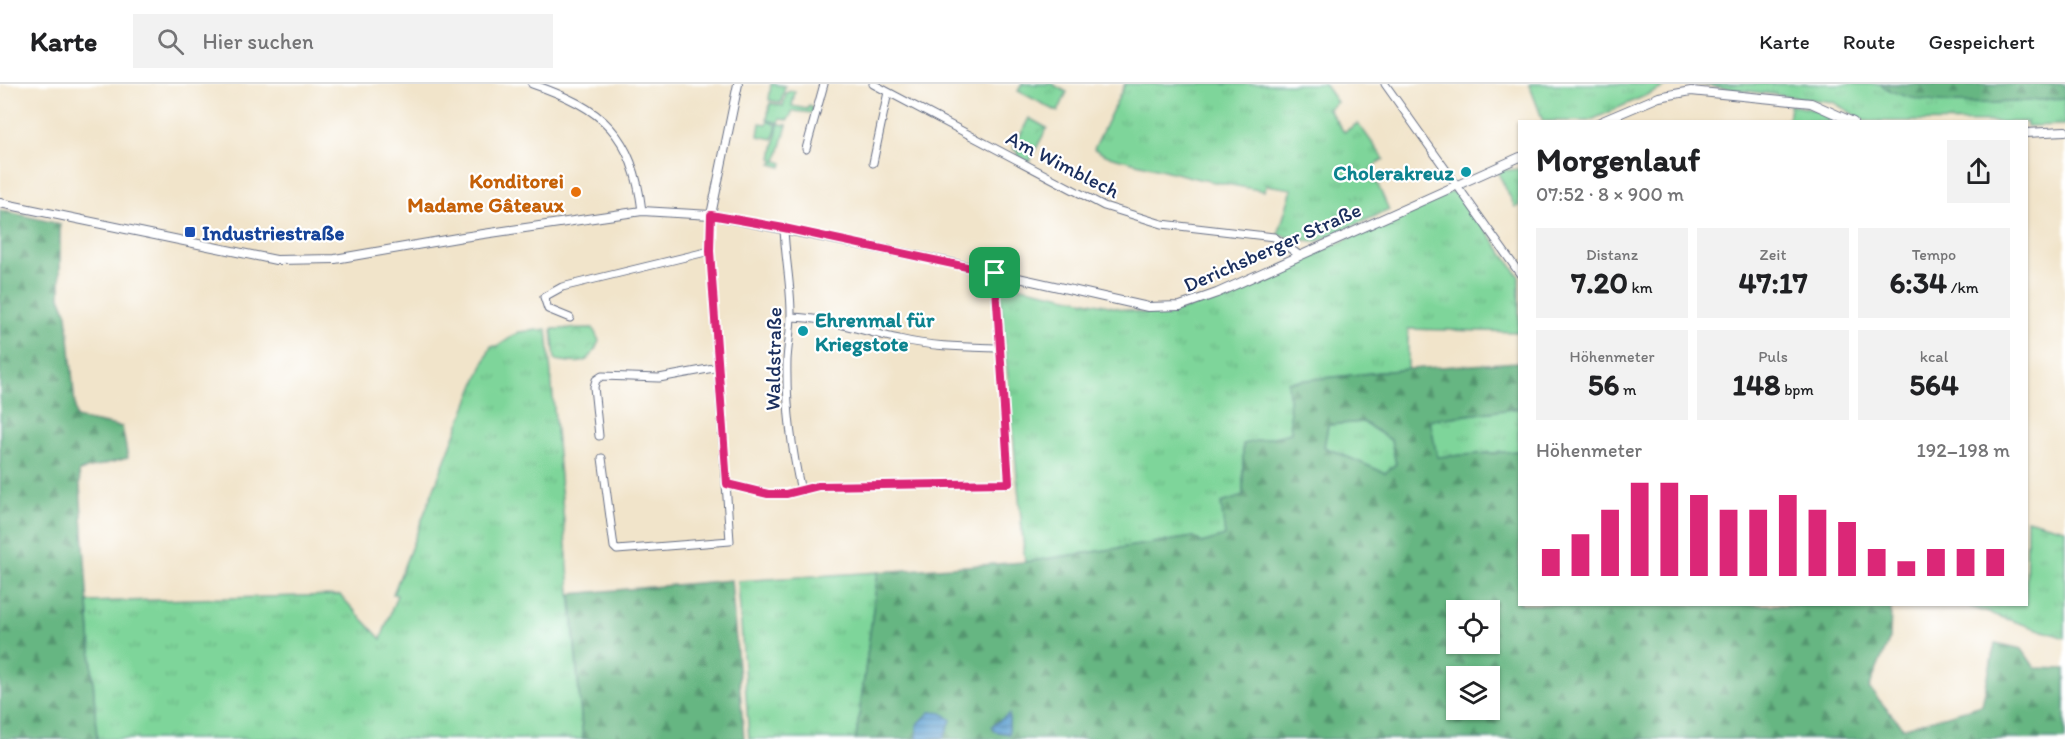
<!DOCTYPE html>
<html lang="de">
<meta charset="utf-8">
<style>
body{margin:0;font-family:Itim,sans-serif;background:#f2f2f2;color:#202124;height:100vh;display:flex;flex-direction:column;font-size:22px;white-space:nowrap}
*{box-sizing:border-box;margin:0}
p{font-size:20px;color:#757577}
.icon{flex:none;width:33px;height:33px;fill:none;stroke:currentColor;stroke-width:2;stroke-linecap:round;stroke-linejoin:round}
.map{position:relative;flex:1;overflow:hidden}
.details{position:absolute;left:1518px;top:36px;width:510px;height:486px;display:flex;flex-direction:column;background:#fff;border-radius:0px;box-shadow:0 2px 4px #0004}
.details>*{flex:none}
.buttons{position:absolute;left:1446px;top:516px;display:grid;gap:12px}
.buttons a{display:grid;place-items:center;width:54px;height:54px;border-radius:0px;background:#fff;box-shadow:0 2px 4px #0004;font-size:30px}
.pin{position:absolute;display:grid;place-items:center;width:51px;height:51px;color:#fff;margin:-26px;border-radius:12px;box-shadow:0 3px 9px #0006}
.round{display:grid;place-items:center;flex:none;width:63px;height:63px;border-radius:0px;background:#f2f2f2}
.head{display:flex;align-items:center;justify-content:space-between;height:102px;padding:0 18px}
h1{font-size:33px;font-weight:700;line-height:45px}
.stats{display:grid;grid-template-columns:repeat(3,1fr);gap:9px;height:102px;padding:6px 18px}
.stats div{display:grid;align-content:center;border-radius:0px;background:#f2f2f2;text-align:center}
.stats b{font-size:30px;font-weight:700}
.stats small{font-size:16px;font-weight:400}
.stats p{font-size:16px}
.chart{height:168px;padding:12px 18px}
.chart p{display:flex;justify-content:space-between}
.chart svg{width:100%;height:108px;margin-top:6px;stroke:#db2777;stroke-width:6}
header{display:flex;align-items:center;gap:36px;box-sizing:border-box;height:84px;padding:0 30px;background:#fff;border-bottom:2px solid #e0e0e0}
header strong{font-size:28px}
nav{display:flex;gap:33px;margin-inline-start:auto;font-size:21px}
.search{width:420px;height:54px;background:#f2f2f2;display:flex;align-items:center;gap:15px;box-sizing:border-box;padding:0 21px;border-radius:0px;color:#757577;font-size:22px}
.map>svg:first-child{display:block}
.grass{fill:url(#grass-tufts);stroke:#4c827c;stroke-width:1.5}
.forest{fill:url(#forest-firs);stroke:#407270;stroke-width:1.5;fill-rule:evenodd}
.park{fill:url(#park-crowns);stroke:#4c827c;stroke-width:1.5}
.garden{fill:#7ed59a;stroke:#4c827c;stroke-width:1.5}
.water{fill:url(#water-rules);stroke:#3c6898;stroke-width:1.5}
.lines{fill:none;stroke-linecap:round;stroke-linejoin:round}
.minor-casing{stroke:#666e84;stroke-width:9}
.tertiary-casing{stroke:#666e84;stroke-width:10}
.minor{stroke:#fff;stroke-width:7}
.tertiary{stroke:#fff;stroke-width:8}
.route-casing{stroke:#fff;stroke-width:12}
.route{stroke:#db2777;stroke-width:8}
.culture-dot{fill:#0f9aa8;stroke:#fff;stroke-width:2}
.food-dot{fill:#e8710a;stroke:#fff;stroke-width:2}
.transit-dot{fill:#1a4fb4;stroke:#fff;stroke-width:2}
.labels{text-anchor:middle;dominant-baseline:central;stroke-width:4.5;stroke-linejoin:round;paint-order:stroke}
.street-label{font-size:21px;fill:#1b2f5e;stroke:#fff}
.culture-label{font-size:21px;font-weight:bold;fill:#0d838f;stroke:#fff;text-anchor:end}
.food-label{font-size:21px;font-weight:bold;fill:#c56008;stroke:#fff;text-anchor:end}
.transit-label{font-size:21px;font-weight:bold;fill:#164399;stroke:#fff;text-anchor:start}
</style>
<header>
<strong>Karte</strong>
<div class="search"><svg class="icon" aria-label="search" viewBox="0 0 24 24"><circle cx="10" cy="10" r="6"/><path d="M15 15l6 6"/></svg>Hier suchen</div>
<nav><a>Karte</a><a>Route</a><a>Gespeichert</a></nav>
</header>
<div class="map">
<svg width="2065" height="655" viewBox="0 0 2065 655">
<defs>
<pattern id="grass-tufts" width="24" height="20" patternUnits="userSpaceOnUse" patternTransform="scale(1.5)"><rect width="24" height="20" fill="#7ed59a"/><path d="M3 7l-1-3M5 7V3M7 7l1-3M15 17l-1-3M17 17v-4M19 17l1-3" fill="none" stroke="#6cb787"/></pattern>
<pattern id="forest-firs" width="22" height="20" patternUnits="userSpaceOnUse" patternTransform="scale(1.5)"><rect width="22" height="20" fill="#66b682"/><path d="M5 1l3.5 6h-7zM16 11l3.5 6h-7z" fill="#53946e"/></pattern>
<pattern id="park-crowns" width="20" height="18" patternUnits="userSpaceOnUse" patternTransform="scale(1.5)"><rect width="20" height="18" fill="#7ed59a"/><path d="M2 6a3 3 0 1 1 6 0M12 15a3 3 0 1 1 6 0" fill="none" stroke="#6cb787"/></pattern>
<pattern id="water-rules" width="6" height="5" patternUnits="userSpaceOnUse" patternTransform="scale(1.5)"><rect width="6" height="5" fill="#5da0d1"/><path d="M0 2.5h6" fill="none" stroke="#4c83ad"/></pattern>
</defs>
<rect width="100%" height="100%" fill="#fff"/>
<filter id="ink" filterUnits="userSpaceOnUse"><feTurbulence type="fractalNoise" baseFrequency=".0167" numOctaves="2"/><feDisplacementMap in="SourceGraphic" scale="12" xChannelSelector="R" yChannelSelector="G"/><feConvolveMatrix kernelMatrix="1 2 1 2 8 2 1 2 1" color-interpolation-filters="sRGB"/></filter>
<filter id="wash" filterUnits="userSpaceOnUse"><feTurbulence type="fractalNoise" baseFrequency=".008" numOctaves="4" result="noise"/><feDisplacementMap in="SourceGraphic" scale="24" xChannelSelector="R" yChannelSelector="G"/><feGaussianBlur stdDeviation="1.35" result="paint"/><feColorMatrix in="noise" values="0 0 0 0 0 0 0 0 0 0 0 0 0 0 0 0 0 1.4 0 .05"/><feComposite in="paint" operator="in"/></filter>
<g filter="url(#wash)">
<rect width="100%" height="100%" fill="#f1e4ca"/>
<!-- grass -->
<path class="grass" d="M1022,0H1052L1067,8L1058,28L1018,7Z
M1125,0H1324L1337,18L1328,25L1344,48L1358,39L1384,75L1371,85L1389,126L1316,158L1278,151L1292,105L1267,101L1264,107L1199,95L1105,71L1094,65Z
M1529,0H1689L1667,2L1589,37H1543Z
M1693,0H1880C1919,30 2017,17 2065,14V41L2027,42L2026,38L1865,37L1833,18Z
M1790,21L1826,28L1845,38H1788Z
M1519,85V122L1515,123L1497,87Z
M1457,105L1519,192V248L1408,245V285L1289,298L1291,349L1243,360V412L1225,452L1202,459L1194,453L1025,478L999,198L1141,229L1183,226L1230,209Z
M547,245L583,655H97L88,518L340,511L381,555L397,511L393,510C426,427 456,344 491,262H498L519,248Z
M1519,324V367L1437,373L1429,336Z
M1363,338L1391,356L1396,380L1385,389L1324,363L1328,341Z
M2027,435L2065,445V554L1964,521L2026,520Z
M878,488L856,655H749L738,497Z"/>
<!-- forest -->
<path class="forest" d="M1880,0H2065V14C2017,17 1918,30 1880,0Z
M0,126L60,140V213L67,230L76,334L122,343L128,374L79,387L97,655H0Z
M1519,278V324L1430,336L1437,373L1519,367L1520,520L1891,521L1890,554L1869,604L1903,644L1982,621L1995,559L2022,565L2035,584L2065,585V655H856L878,488L1025,478L1194,453L1202,459L1225,452L1221,419L1243,412V360L1291,349L1288,298L1408,285ZM1363,338L1391,356L1396,380L1385,389L1324,363L1328,341ZM1456,526H1490V560H1456ZM1456,592H1490V626H1456Z
M731,496L744,655H583L571,510Z"/>
<!-- park -->
<path class="park" d="M1029,34L1047,44L1029,78L1017,72L1019,69L1013,65Z
M593,244L599,257C588,284 581,279 555,276L552,245Z"/>
<!-- garden -->
<path class="garden" d="M771,0L785,2L781,19L769,16Z
M790,7H795L792,22L807,25L809,21L813,23L812,29L793,27L788,36L780,35L779,39L767,36L770,19L783,22L786,9Z
M768,37L777,41L773,55L758,52L760,39L767,40Z
M778,40L787,41L777,77L783,79L782,83L771,80L775,77L772,75Z"/>
<!-- water -->
<path class="water" d="M930,628L942,629L951,636L944,653L917,655V641Z
M1009,630V650L994,647L992,642Z"/>
</g>
<g filter="url(#ink)">
<g class="lines">
<defs>
<path id="minor" d="M532,0C603,24 633,51 642,127
M873,0L1104,122L1162,140L1274,153L1299,171
M1385,0L1520,190
M806,65L824,0
M873,79L888,8
M784,144C785,173 791,200 791,230C791,245 788,260 787,276C786,321 791,363 801,407
M791,233C829,234 862,247 899,255C932,263 966,263 1000,264
M570,234L548,225L544,213L562,203L710,167
M599,352L594,303L596,296L602,292L659,294L719,283
M602,374L614,463L617,466L730,457L710,167L711,131
M727,400L768,410H786L818,402L1009,399L995,189"/>
<path id="tertiary" d="M1600,38L1659,13L1691,7L1811,19L1853,38
M2026,49L2065,47
M0,119L276,176L335,175L463,153L642,127L711,131L947,178L1148,223L1180,222L1217,209L1520,73
M711,131L738,0"/>
</defs>
<!-- minor casing -->
<use href="#minor" class="minor-casing"/>
<!-- tertiary casing -->
<use href="#tertiary" class="tertiary-casing"/>
<!-- minor -->
<use href="#minor" class="minor"/>
<!-- tertiary -->
<use href="#tertiary" class="tertiary"/>
</g>
</g>
<g class="lines" filter="url(#ink)">
<defs>
<path id="route" d="M711,131L784,144L995,189L1009,399L818,402L786,410H768L727,400L710,167Z"/>
</defs>
<!-- route casing -->
<use href="#route" class="route-casing"/>
<!-- route -->
<use href="#route" class="route"/>
</g>
<!-- markers -->
<g class="culture-dot">
<circle cx="1466" cy="88" r="6"/>
<circle cx="803" cy="247" r="6"/>
</g>
<circle class="food-dot" cx="576" cy="108" r="6"/>
<rect class="transit-dot" x="184" y="142" width="12" height="12" rx="3"/>
<g class="labels">
<!-- street labels -->
<g class="street-label">
<text transform="translate(1063 80) rotate(27)">Am Wimblech</text>
<text transform="translate(1272 163) rotate(-24)">Derichsberger Straße</text>
<text transform="translate(773 275) rotate(-89)">Waldstraße</text>
</g>
<!-- culture labels -->
<g class="culture-label">
<text x="1454" y="88">Cholerakreuz</text>
<text x="815" y="235" text-anchor="start">Ehrenmal für<tspan x="815" dy="24">Kriegstote</tspan></text>
</g>
<!-- food labels -->
<g class="food-label">
<text x="564" y="96">Konditorei<tspan x="564" dy="24">Madame Gâteaux</tspan></text>
</g>
<!-- transit labels -->
<g class="transit-label">
<text x="202" y="148">Industriestraße</text>
</g>
</g>
</svg>
<div class="buttons">
<a><svg class="icon" aria-label="locate" viewBox="0 0 24 24"><circle cx="12" cy="12" r="6"/><path d="M12 2v4M12 18v4M2 12h4M18 12h4"/></svg></a>
<a><svg class="icon" aria-label="layers" viewBox="0 0 24 24"><path d="M12 4l9 5-9 5-9-5zM3 14l9 5 9-5"/></svg></a>
</div>
<div class="pin" style="left:995px;top:189px;background:#1e9e55"><svg class="icon" aria-label="arrive" viewBox="0 0 24 24"><path d="M6 21V4h12l-3 4 3 4H6"/></svg></div>
<section class="details">
<div class="head"><div><h1>Morgenlauf</h1><p>07:52 · 8 × 900 m</p></div><a class="round"><svg class="icon" aria-label="share" viewBox="0 0 24 24"><path d="M12 15V3M7 8l5-5 5 5M5 13v7h14v-7"/></svg></a></div>
<div class="stats">
<div><p>Distanz</p><b>7.20<small> km</small></b></div>
<div><p>Zeit</p><b>47:17</b></div>
<div><p>Tempo</p><b>6:34<small> /km</small></b></div>
</div>
<div class="stats">
<div><p>Höhenmeter</p><b>56<small> m</small></b></div>
<div><p>Puls</p><b>148<small> bpm</small></b></div>
<div><p>kcal</p><b>564</b></div>
</div>
<div class="chart"><p><span>Höhenmeter</span>192–198 m</p>
<svg viewBox="0 0 160 44" preserveAspectRatio="none"><path d="M5 44V33M15 44V27M25 44V17M35 44V6M45 44V6M55 44V11M65 44V17M75 44V17M85 44V11M95 44V17M105 44V22M115 44V33M125 44V38M135 44V33M145 44V33M155 44V33"/></svg>
</div>
</section>
</div>
